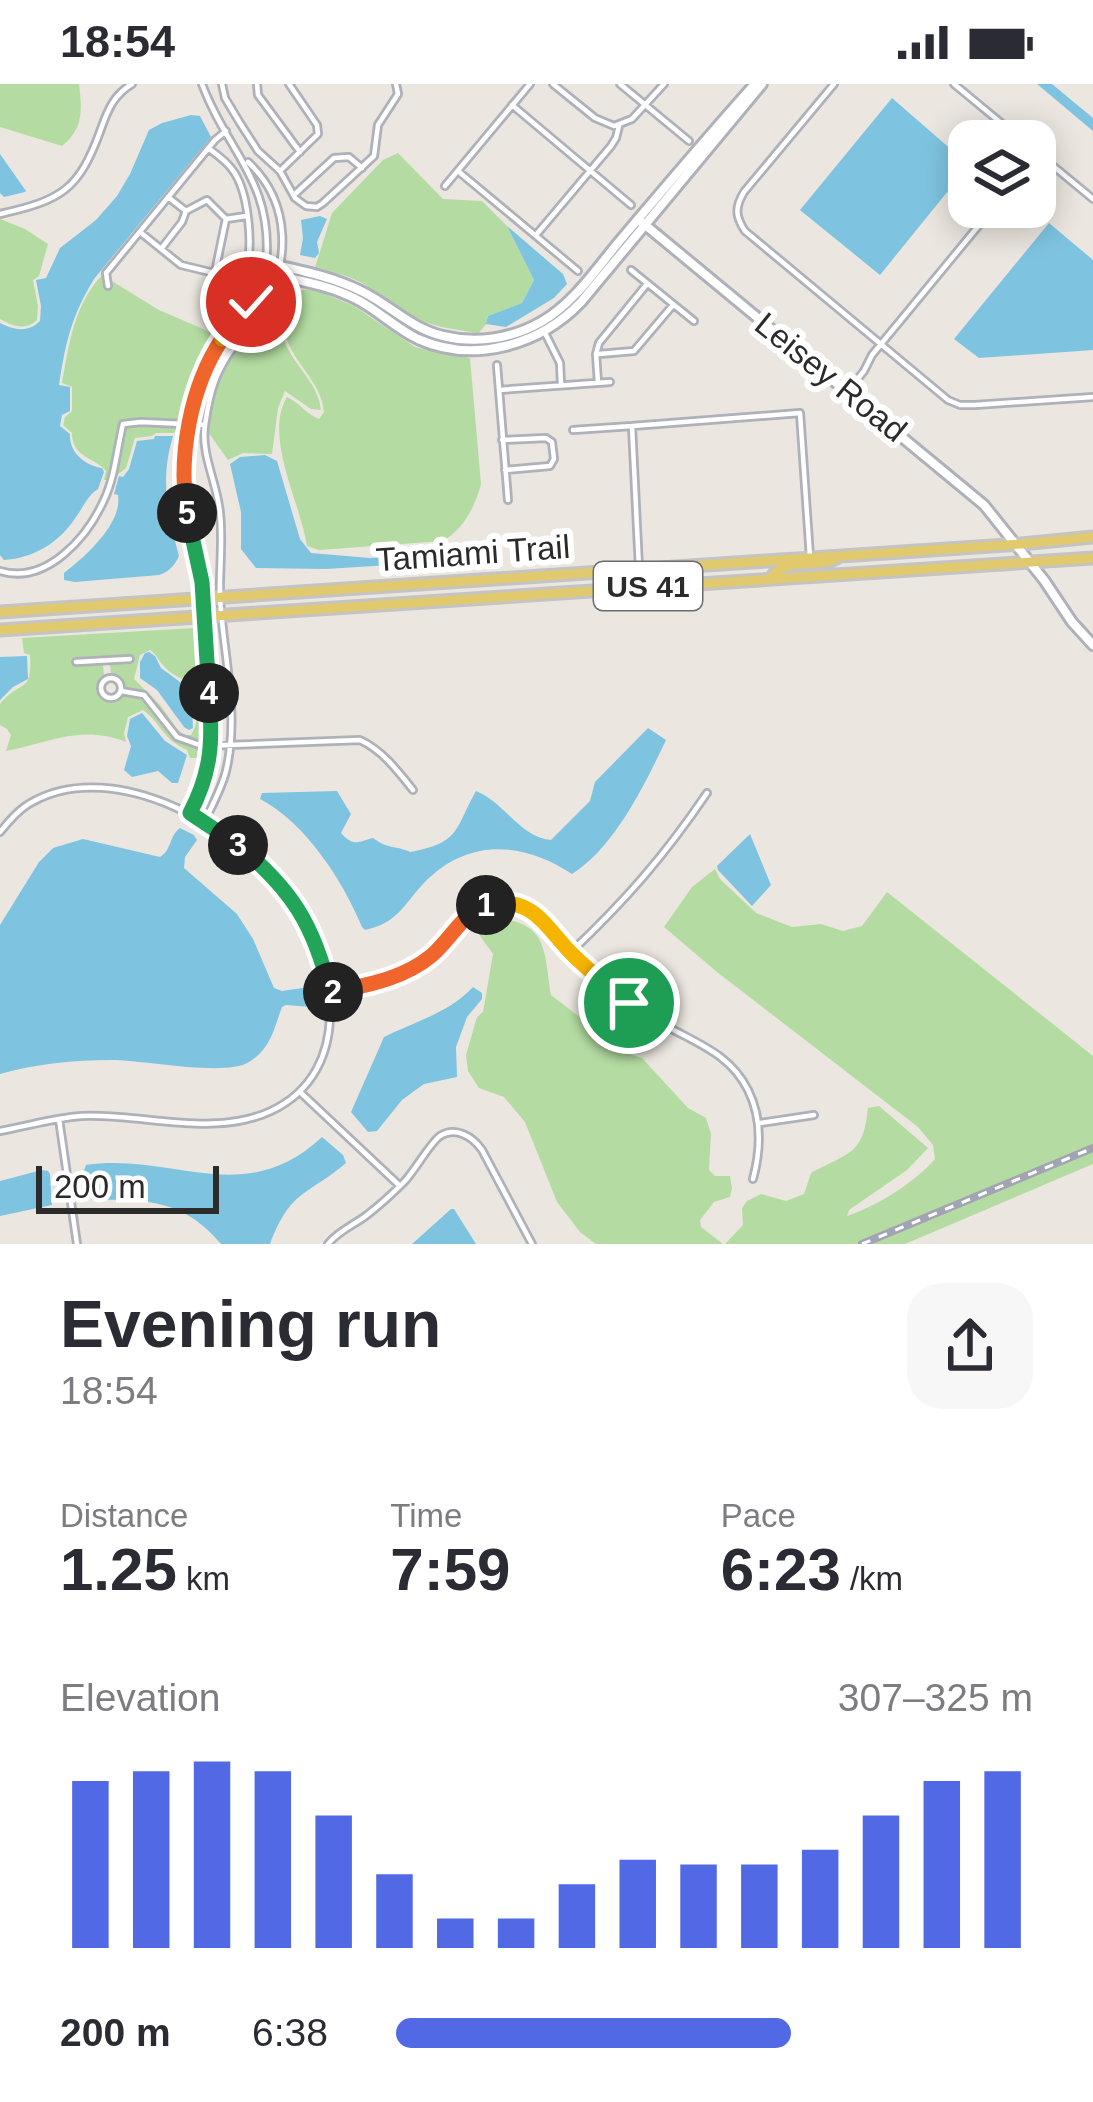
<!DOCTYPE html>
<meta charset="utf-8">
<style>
body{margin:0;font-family:Arial,sans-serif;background:#f7f7f7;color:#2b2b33;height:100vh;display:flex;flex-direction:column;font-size:45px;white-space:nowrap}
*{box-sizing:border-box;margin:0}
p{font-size:39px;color:#7c7c81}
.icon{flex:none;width:66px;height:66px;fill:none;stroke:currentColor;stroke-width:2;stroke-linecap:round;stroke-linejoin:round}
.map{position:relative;height:1160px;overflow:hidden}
.sheet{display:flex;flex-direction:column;background:#fff;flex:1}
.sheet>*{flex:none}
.tools{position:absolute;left:948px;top:36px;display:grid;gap:24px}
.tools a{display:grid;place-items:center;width:108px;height:108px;border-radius:24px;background:#fff;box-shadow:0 6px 30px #0003;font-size:60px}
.scale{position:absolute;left:36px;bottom:30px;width:183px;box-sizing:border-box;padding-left:12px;border:6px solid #2b2b2b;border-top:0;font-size:33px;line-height:42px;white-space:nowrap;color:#2b2b2b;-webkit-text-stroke:9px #fff;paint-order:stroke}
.pin{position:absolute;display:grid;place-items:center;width:102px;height:102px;color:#fff;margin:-51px;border:6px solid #fff;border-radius:50%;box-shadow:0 3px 12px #0007}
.km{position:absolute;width:60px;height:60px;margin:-30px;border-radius:50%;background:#222;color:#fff;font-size:33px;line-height:60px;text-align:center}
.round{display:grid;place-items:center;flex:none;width:126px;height:126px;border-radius:36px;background:#f7f7f7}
.headline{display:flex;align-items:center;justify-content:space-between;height:204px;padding:0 60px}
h1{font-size:66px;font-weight:700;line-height:90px}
.stats{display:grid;grid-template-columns:repeat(3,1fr);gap:18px;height:204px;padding:12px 60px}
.stats div{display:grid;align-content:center}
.stats b{font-size:60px;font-weight:700}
.stats small{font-size:33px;font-weight:400}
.stats p{font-size:33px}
.chart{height:336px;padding:24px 60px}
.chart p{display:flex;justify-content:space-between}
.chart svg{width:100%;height:216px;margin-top:12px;stroke:#5269e6;stroke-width:6}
ul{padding:0 60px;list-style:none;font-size:39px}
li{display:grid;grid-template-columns:192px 144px 1fr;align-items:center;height:90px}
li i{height:30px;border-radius:15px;background:#5269e6}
.status{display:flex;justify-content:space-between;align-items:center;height:84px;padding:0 60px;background:#fff;direction:ltr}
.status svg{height:33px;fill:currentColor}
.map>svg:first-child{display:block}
.green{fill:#b4dca2;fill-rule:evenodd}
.water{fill:#7ec4e1}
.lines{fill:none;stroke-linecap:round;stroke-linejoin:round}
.street-casing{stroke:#afb1ba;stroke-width:10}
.secondary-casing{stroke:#afb1ba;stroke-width:14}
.primary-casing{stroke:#c4c4c4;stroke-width:15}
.street{stroke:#fff;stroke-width:4.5}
.secondary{stroke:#fff;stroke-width:8}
.primary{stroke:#e1ca6e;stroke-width:9}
.rail-casing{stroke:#a2a4b3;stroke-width:8}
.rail{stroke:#fff;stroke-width:3;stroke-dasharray:9;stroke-linecap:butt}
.split-1-casing{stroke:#fff;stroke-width:24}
.split-2-casing{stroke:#fff;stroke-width:24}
.split-3-casing{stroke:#fff;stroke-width:24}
.split-4-casing{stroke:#fff;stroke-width:24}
.split-5-casing{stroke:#fff;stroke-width:24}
.split-6-casing{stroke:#fff;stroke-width:24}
.split-7-casing{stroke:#fff;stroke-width:24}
.split-1{stroke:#f5b400;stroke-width:15}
.split-2{stroke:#f0652b;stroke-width:15}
.split-3{stroke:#22a559;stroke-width:15}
.split-4{stroke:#22a559;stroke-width:15}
.split-5{stroke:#22a559;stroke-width:15}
.split-6{stroke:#f0652b;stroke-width:15}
.split-7{stroke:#f5b400;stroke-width:15}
.labels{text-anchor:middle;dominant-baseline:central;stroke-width:12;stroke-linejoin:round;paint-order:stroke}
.shield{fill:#fff;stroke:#6b6b6b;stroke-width:3}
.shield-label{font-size:30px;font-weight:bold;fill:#2b2b2b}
.street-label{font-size:33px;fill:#2b2b2b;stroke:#fff}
</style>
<div class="status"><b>18:54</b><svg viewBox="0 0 49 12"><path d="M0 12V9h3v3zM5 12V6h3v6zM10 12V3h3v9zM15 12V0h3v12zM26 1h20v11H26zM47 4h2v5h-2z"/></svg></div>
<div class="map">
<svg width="1093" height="1160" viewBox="0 0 1093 1160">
<rect width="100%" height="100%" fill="#ebe6df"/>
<!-- green -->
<path class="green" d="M0,0H79C82,25 84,45 62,62L0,43Z
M398,69L443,115L482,117L507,142L534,196L522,219L488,232L486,240L478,250C459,245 437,244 420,236C377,216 369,189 314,187L332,129L383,76Z
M0,135L25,145L48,160L39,192L33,196L38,222L37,236C26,247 12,242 0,235Z
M102,191L159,226L217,251L223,249L199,292L188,337L142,335L122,337L107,396H104L106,387C95,373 72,374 72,349L63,341L65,333L72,327V303L62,299C69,260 74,221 102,191Z
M264,200L270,202L267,209L223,274L212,296L202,337H195L205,294L216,269L251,226Z
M276,203L298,209L282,250C290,280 318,296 321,326L311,325L285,307L278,324L272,370L243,369L228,376L208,348C211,316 221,286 239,259C252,240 267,225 276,203Z
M313,205L354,222L415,263L470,274L481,400C476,421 462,448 442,457L319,466L307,462C301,420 263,352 287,313C300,319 306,330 319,335L324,328C321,296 293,281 285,249L302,206Z
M141,341L187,343L176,345L174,349H156L152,352L135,354L126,384L117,391L114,398L126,343Z
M194,544L205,641L203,659C199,658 187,654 184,652C156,637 164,608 125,604L122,595L111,590L110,580L133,578V572L74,575L73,581L103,580L104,592L97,604L101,613L110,617C152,600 148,631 173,653C182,661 191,663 202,665L201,674H190L187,666C161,654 162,640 143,626L128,633L124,649L126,658C81,640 49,659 6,667L11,651L7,645L0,641V620C22,594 32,611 30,571L24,569L22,554ZM150,566C156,570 158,575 162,580C180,602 193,587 196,624C197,636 197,641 191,651H184L178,646L160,621L134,595L140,571Z
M715,785L720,795L756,829L792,843L821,840L843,847L862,842L887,808L1093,972V1080L905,1160H725L743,1141L742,1124L747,1117L761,1110L786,1117L804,1110L811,1089C849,1068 863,1072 868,1024L879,1022L928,1064L907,1086L849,1126L847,1132C877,1122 914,1099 935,1075L933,1061L918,1043L717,888L664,843L692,803Z
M487,833C549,837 543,862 551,911L613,959L629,970L642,974L688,1024L706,1034L711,1050L709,1086L715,1092H730L732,1104L730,1113L714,1118L700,1136L701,1143L723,1160H596L580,1148L557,1118L525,1038L504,1013L479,1004L468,987L466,971L477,933L483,928L493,870L480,852L476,838Z"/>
<!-- water -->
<path class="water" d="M1037,0H1052L1093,34V47Z
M892,14L969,81L880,191L800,126Z
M191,31L200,32L211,53L94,195C71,233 66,257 59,301L70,303V327L62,331L60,342L70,350C69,368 84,381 102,384L104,388L98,405C88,411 84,422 76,433C59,459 34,474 4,476L0,471V239C14,246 28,249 40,237L41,222L36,196L46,194L60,164L96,136L117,112L130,90L149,46L162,39Z
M0,70L26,107L25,108L4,113L0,109Z
M320,132L327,135L317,158L319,169L315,174L300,171L303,154L301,136Z
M1049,139L1093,176V266L979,274L954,255Z
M507,142L563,190L567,200L554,214L506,243L486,240L488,232L522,219L534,196Z
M155,352H173C160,396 167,428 179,472C175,481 169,488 159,491L75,498L64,496V489C85,473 123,439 118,411L114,410L119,392L123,393L129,385L137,357L154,355Z
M265,371L277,377L300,455L311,469L370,474L449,470L479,465L489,474L490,485L469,476L326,485L256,484L241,465V428L230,380L240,373Z
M149,568L155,572L161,584L191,606L193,644L189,646L184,643L157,606L140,594V578L145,569Z
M27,572L28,595L13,603L0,616V573Z
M142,629L165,657L187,671L178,699H172L158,687L132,693L124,686L131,662L127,652L130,635Z
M648,644L666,656C645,700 615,763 572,790C523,757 467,754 424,799C403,821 398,839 365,846L362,843C343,797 305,738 260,715L262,709L337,707L351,730L341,749C354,763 357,758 373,754C389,766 396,761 410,768C461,759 455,744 476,707C504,718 520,753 551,756L590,717L595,698Z
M180,744L194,751L197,756L185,773L184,784L237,830L253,855L274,904L282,907L309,903L312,910V923L286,921L282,923C274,944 271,965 249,978C225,993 145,976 111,976C74,976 35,980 0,990V841L39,778L53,764L83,755L160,773C172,766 169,752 180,744Z
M750,750L771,801L752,822L718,786L717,782Z
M473,903L482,909V915L467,933L456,963L457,993L424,1000L402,1016L377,1047L368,1048L351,1028L384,953C414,938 449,929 473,903Z
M322,1053L343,1071L346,1079C307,1112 291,1105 270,1160H221C184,1116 147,1115 92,1116L85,1109L83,1089L86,1081C173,1068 244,1126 322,1053Z
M42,1086L48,1087L50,1090L52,1121L0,1132V1097Z
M451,1125H454L476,1160H412Z"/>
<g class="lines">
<defs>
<path id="street" d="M202,0C227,68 274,98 266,180
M222,0L225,14L240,39L258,67L280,87L295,114L306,122L317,123L323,119L374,72L378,41L398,10L396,0
M257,0L258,11L300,68
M553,0L595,34L614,42L632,35L664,0
M620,0L689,57
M834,0L744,108C735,123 735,132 745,147L948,316L960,321H975L1093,313
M954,0L1023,57
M512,21L631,121
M1035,67L1093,115
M280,87L318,50L317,41L289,0
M458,87L578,187
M445,102L530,0
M294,111L334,74L349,73L362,84
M168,113L186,127L207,116L226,135L246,132
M0,130C62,116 79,106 101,45C108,25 114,11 132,0
M140,148L181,181L235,194L245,189C254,164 249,105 231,84C225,76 216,70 208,64
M536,151L611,62L616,54L619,42
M161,165L182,138L186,127
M631,186L694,237
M215,188L226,135
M108,202L106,189L215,56L226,47
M545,249L560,279L561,300
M599,270L634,267L673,221
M497,281L508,416
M598,299L596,270L599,259L647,200
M499,306L610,298
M848,307L864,287L872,271L994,123
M573,346L632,342
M502,356L546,354L552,358L554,375L550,382L505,386
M639,484L632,342L800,329L810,473
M0,487C46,501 87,454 104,416C115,393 117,365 123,340L141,338L205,341
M76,578L130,575
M101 604a10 10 0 1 1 20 0a10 10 0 1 1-20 0Z
M121,607L144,611L177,653L202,662L360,656C382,666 398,687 413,706
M190,729C202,707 209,687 211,662L202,498L184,409V374L202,293L214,268L251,218L263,191
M205,737C212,721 222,704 226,687C240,630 223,570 220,513C219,483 224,451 219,422C215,395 201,369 205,341C207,327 210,310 215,297C225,270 244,251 260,228C292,180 291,118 248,78
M0,748C10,736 20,724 34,717C116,673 241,745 291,812C337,875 356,987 271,1027C213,1054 143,1029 81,1032C54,1034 27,1042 0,1047
M571,868C626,816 665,771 707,709
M330,908C361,902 390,897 417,881C449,862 462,818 504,818C540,819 575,875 602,897C623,915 646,931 670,944C701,961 731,972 748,1006C762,1034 761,1065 753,1095
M300,1008L400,1102
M59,1035L77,1160
M760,1039L814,1031
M328,1160C338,1147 354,1141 367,1131C380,1121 392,1110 404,1098C414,1088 430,1059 440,1052C456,1042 473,1053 482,1066L532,1160"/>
<path id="secondary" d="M638,135L984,421L1044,496L1072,538L1093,561
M267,179C299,186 334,193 363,208C391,222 412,245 443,252C476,260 511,255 541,238C575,219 598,182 623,153C667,101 710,50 755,0
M264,188C294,196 326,200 354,214C377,225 395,244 418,255C474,280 540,261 581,218L762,0"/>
<path id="primary" d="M771,494C785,472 816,485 837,474
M0,528L1021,460L1093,453
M0,546L1093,474"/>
</defs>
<!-- street casing -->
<use href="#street" class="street-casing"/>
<!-- secondary casing -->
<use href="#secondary" class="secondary-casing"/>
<!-- primary casing -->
<use href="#primary" class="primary-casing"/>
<!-- street -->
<use href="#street" class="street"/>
<!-- secondary -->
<use href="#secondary" class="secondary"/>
<!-- primary -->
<use href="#primary" class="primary"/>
<defs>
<path id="rail" d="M862,1160L1093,1064"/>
</defs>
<!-- rail casing -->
<use href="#rail" class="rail-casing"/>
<!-- rail -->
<use href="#rail" class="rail"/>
</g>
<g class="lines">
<defs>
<path id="split-1" d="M486,821C532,811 544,841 571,869C589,887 609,903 629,919"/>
<path id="split-2" d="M333,908C367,901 403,895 431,872C451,855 461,831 486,821"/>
<path id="split-3" d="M238,761C291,805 314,840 330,908H333"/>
<path id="split-4" d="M209,609C213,656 212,687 190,729L238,761"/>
<path id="split-5" d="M187,429L202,498L209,609"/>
<path id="split-6" d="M187,429C178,373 190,303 222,255"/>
<path id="split-7" d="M222,255L251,218"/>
</defs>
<!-- split-1 casing -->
<use href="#split-1" class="split-1-casing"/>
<!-- split-2 casing -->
<use href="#split-2" class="split-2-casing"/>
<!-- split-3 casing -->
<use href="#split-3" class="split-3-casing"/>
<!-- split-4 casing -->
<use href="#split-4" class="split-4-casing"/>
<!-- split-5 casing -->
<use href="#split-5" class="split-5-casing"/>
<!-- split-6 casing -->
<use href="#split-6" class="split-6-casing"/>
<!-- split-7 casing -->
<use href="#split-7" class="split-7-casing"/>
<!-- split-1 -->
<use href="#split-1" class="split-1"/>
<!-- split-2 -->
<use href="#split-2" class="split-2"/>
<!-- split-3 -->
<use href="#split-3" class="split-3"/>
<!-- split-4 -->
<use href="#split-4" class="split-4"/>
<!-- split-5 -->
<use href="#split-5" class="split-5"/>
<!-- split-6 -->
<use href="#split-6" class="split-6"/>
<!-- split-7 -->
<use href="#split-7" class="split-7"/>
</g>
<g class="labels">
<!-- shield labels -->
<rect class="shield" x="594" y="478" width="108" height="48" rx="9"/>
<g class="shield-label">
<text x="648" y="502">US 41</text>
</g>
<!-- street labels -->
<g class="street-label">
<text transform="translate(831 293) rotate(39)">Leisey Road</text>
<text transform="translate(473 469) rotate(-4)">Tamiami Trail</text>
</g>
</g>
</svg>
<div class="tools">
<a><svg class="icon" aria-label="layers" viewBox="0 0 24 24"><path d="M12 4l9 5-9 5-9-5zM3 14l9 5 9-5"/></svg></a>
</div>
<div class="scale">200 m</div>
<div class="pin" style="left:629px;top:919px;background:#1e9e55"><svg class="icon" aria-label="arrive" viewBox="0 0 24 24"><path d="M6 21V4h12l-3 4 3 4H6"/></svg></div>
<div class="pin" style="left:251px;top:218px;background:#d93025"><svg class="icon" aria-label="check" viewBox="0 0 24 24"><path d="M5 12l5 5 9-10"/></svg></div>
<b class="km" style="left:486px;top:821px">1</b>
<b class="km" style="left:333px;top:908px">2</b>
<b class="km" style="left:238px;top:761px">3</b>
<b class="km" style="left:209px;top:609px">4</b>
<b class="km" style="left:187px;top:429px">5</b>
</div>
<section class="sheet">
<div class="headline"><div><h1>Evening run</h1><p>18:54</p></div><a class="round"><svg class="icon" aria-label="share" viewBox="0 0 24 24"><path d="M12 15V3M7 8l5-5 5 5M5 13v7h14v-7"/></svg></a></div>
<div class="stats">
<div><p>Distance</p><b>1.25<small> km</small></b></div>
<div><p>Time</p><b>7:59</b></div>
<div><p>Pace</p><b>6:23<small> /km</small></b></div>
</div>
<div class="chart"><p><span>Elevation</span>307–325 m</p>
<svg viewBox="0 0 160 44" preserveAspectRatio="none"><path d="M5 44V10M15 44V8M25 44V6M35 44V8M45 44V17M55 44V29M65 44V38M75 44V38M85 44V31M95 44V26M105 44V27M115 44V27M125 44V24M135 44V17M145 44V10M155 44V8"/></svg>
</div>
<ul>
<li><b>200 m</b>6:38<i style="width:62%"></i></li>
</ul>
</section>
